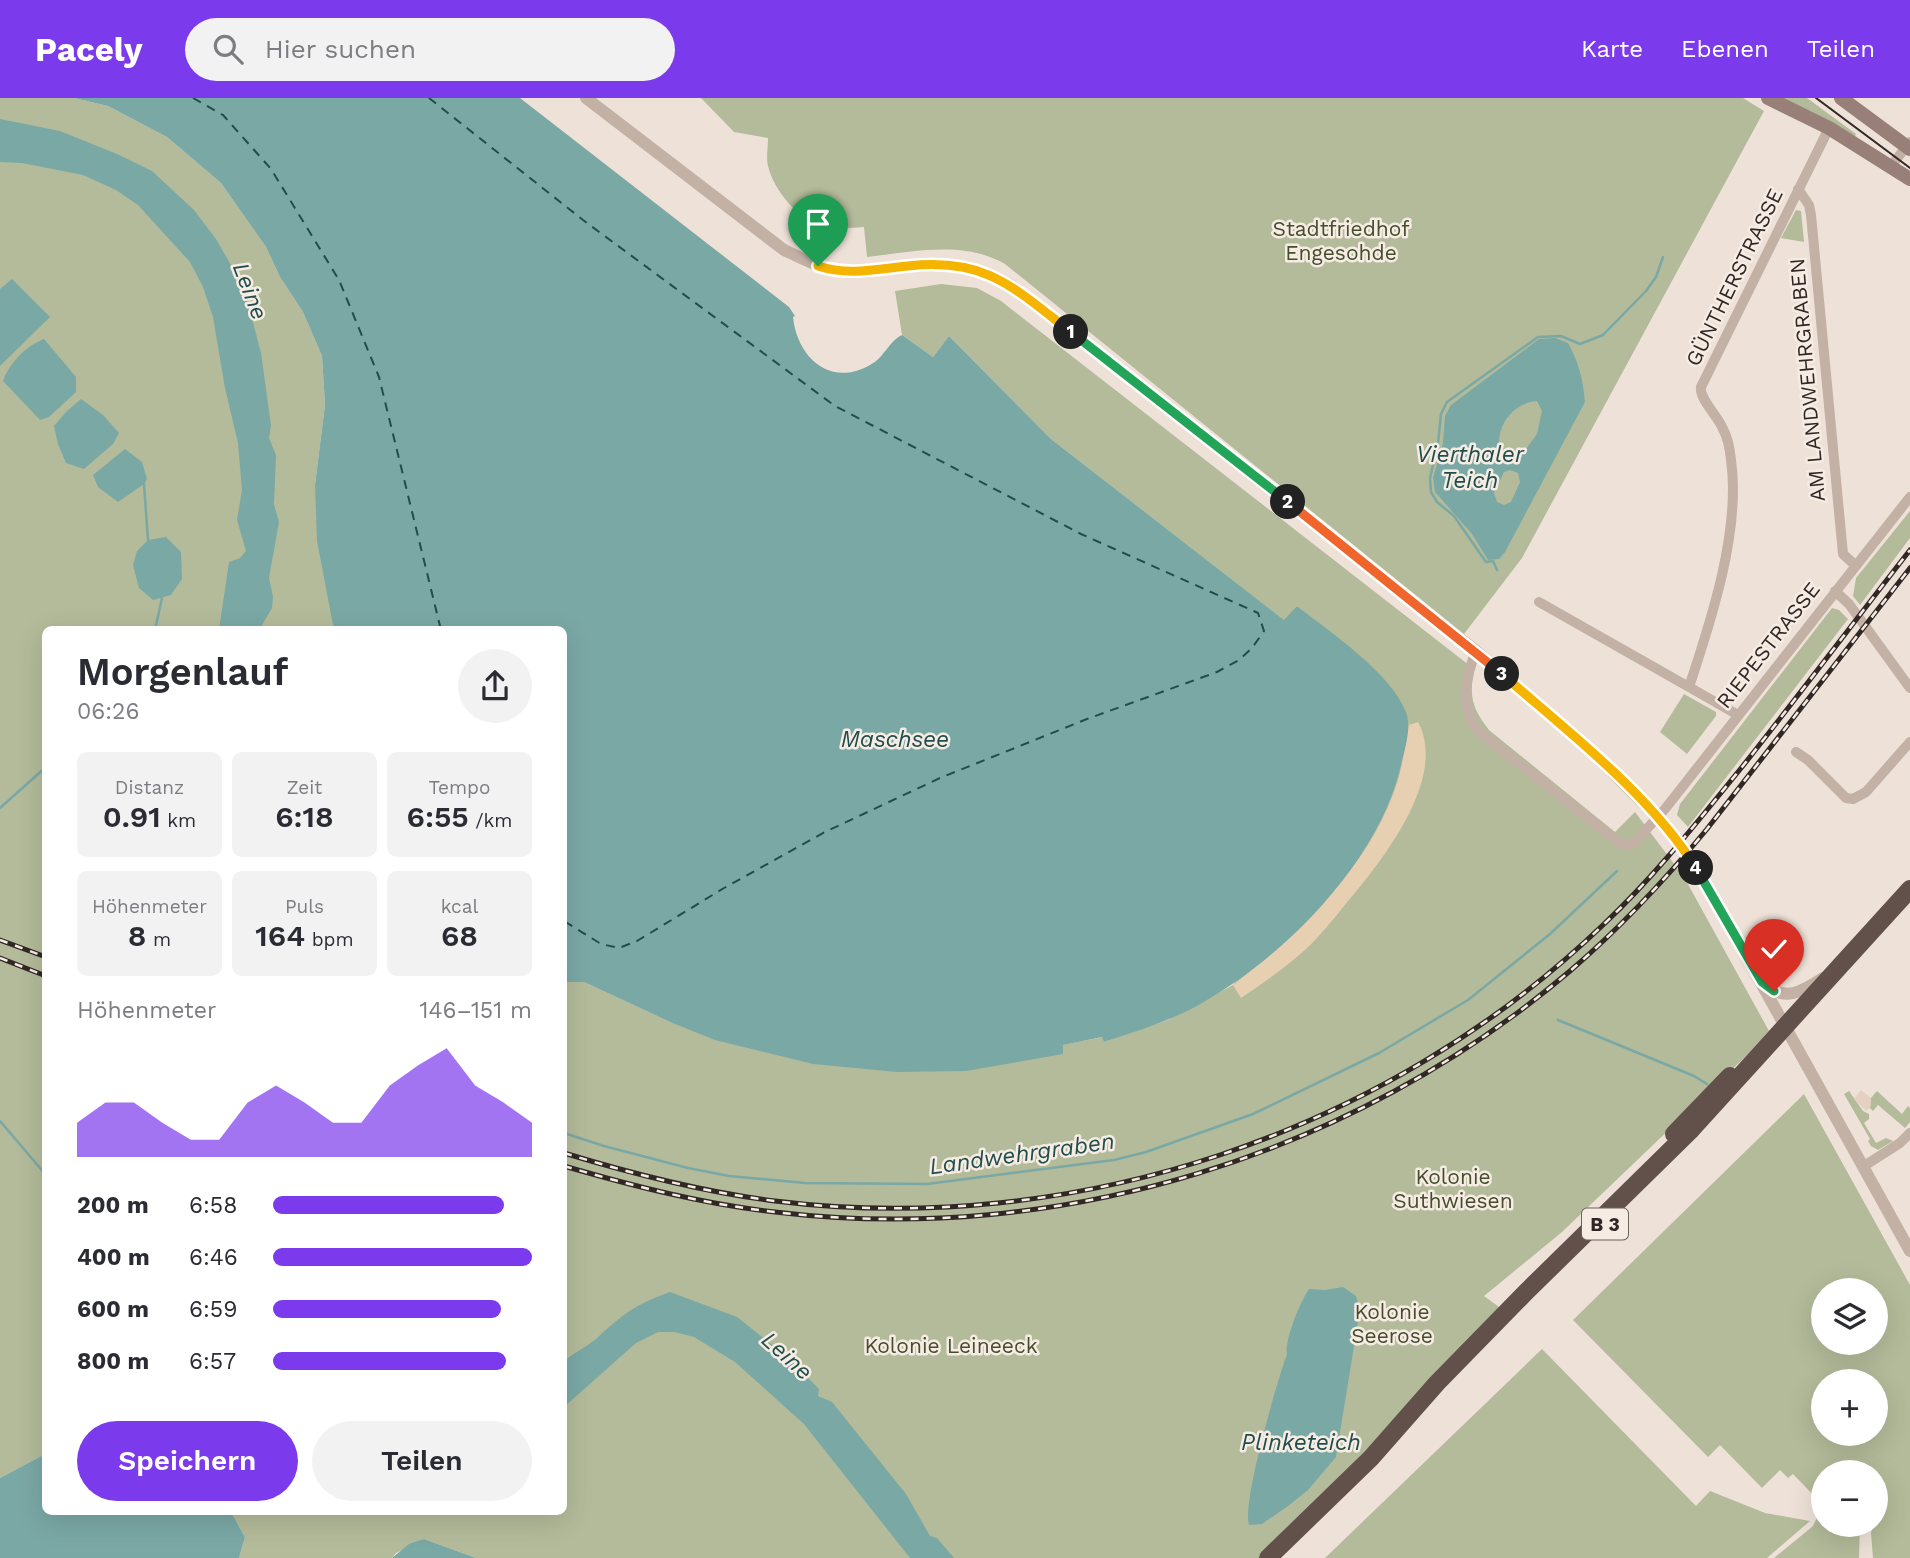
<!DOCTYPE html>
<html lang="de">
<meta charset="utf-8">
<style>
body{margin:0;font-family:"Work Sans",sans-serif;background:#f2f2f3;color:#2b2b33;height:100vh;display:flex;flex-direction:column;font-size:26px;white-space:nowrap}
*{box-sizing:border-box;margin:0}
p{font-size:23px;color:#7c7c81}
.icon{flex:none;width:38px;height:38px;fill:none;stroke:currentColor;stroke-width:2;stroke-linecap:round;stroke-linejoin:round}
.map{position:relative;flex:1;overflow:hidden}
.drawer{position:absolute;left:42px;top:528px;width:525px;height:889px;display:flex;flex-direction:column;background:#fff;border-radius:10px;box-shadow:0 7px 28px #0002}
.drawer>*{flex:none}
.buttons{position:absolute;left:1811px;top:1180px;display:grid;gap:14px}
.buttons a{display:grid;place-items:center;width:77px;height:77px;border-radius:50%;background:#fff;box-shadow:0 7px 28px #0002;font-size:35px}
.pin{position:absolute;display:grid;place-items:center;width:60px;height:60px;color:#fff;margin:-72px -30px;border-radius:50% 50% 50% 0;rotate:-45deg;box-shadow:0 0 7px #0007}
.pin .icon{rotate:45deg}
.km{position:absolute;width:35px;height:35px;margin:-18px;border-radius:50%;background:#222;color:#fff;font-size:19px;line-height:35px;text-align:center}
.round{display:grid;place-items:center;flex:none;width:74px;height:74px;border-radius:37px;background:#f2f2f3}
.summary{display:flex;align-items:center;justify-content:space-between;height:119px;padding:0 35px}
h1{font-size:38px;font-weight:600;line-height:52px}
.figures{display:grid;grid-template-columns:repeat(3,1fr);gap:10px;height:119px;padding:7px 35px}
.figures div{display:grid;align-content:center;border-radius:10px;background:#f2f2f3;text-align:center}
.figures b{font-size:30px;font-weight:600}
.figures small{font-size:19px;font-weight:400}
.figures p{font-size:19px}
.chart{height:196px;padding:14px 35px}
.chart p{display:flex;justify-content:space-between}
.chart svg{width:100%;height:126px;margin-top:7px;fill:#7c3aed;opacity:.7}
.cta{display:flex;gap:14px;margin-top:auto;padding:14px 35px}
.cta a{flex:1;height:80px;border-radius:42px;background:#7c3aed;color:#fff;font-size:28px;font-weight:600;line-height:80px;text-align:center}
.cta a+a{background:#f2f2f3;color:#2b2b33}
ul{padding:0 35px;list-style:none;font-size:23px}
li{display:grid;grid-template-columns:112px 84px 1fr;align-items:center;height:52px}
li i{height:18px;border-radius:9px;background:#7c3aed}
header{display:flex;align-items:center;gap:42px;box-sizing:border-box;height:98px;padding:0 35px;background:#7c3aed;color:#fff}
header strong{font-size:33px}
nav{display:flex;gap:38px;margin-inline-start:auto;font-size:24px}
.search{width:490px;height:63px;background:#f2f2f3;display:flex;align-items:center;gap:18px;box-sizing:border-box;padding:0 24px;border-radius:38px;color:#7c7c81;font-size:26px}
.map>svg:first-child{display:block}
.green{fill:#b3bb9a;fill-rule:evenodd}
.sand{fill:#e7cfb1}
.plaza{fill:#e5d1c1}
.water{fill:#7aa8a5;fill-rule:evenodd}
.lines{fill:none;stroke-linecap:round;stroke-linejoin:round}
.stream{stroke:#7aa8a5;stroke-width:2.5}
.ferry{stroke:#204e4c;stroke-width:2;stroke-dasharray:9 7;stroke-linecap:butt}
.minor{stroke:#c4b1a6;stroke-width:10}
.tertiary{stroke:#c4b1a6;stroke-width:12}
.secondary{stroke:#988078;stroke-width:14}
.trunk{stroke:#62504b;stroke-width:18}
.tram{stroke:#312826;stroke-width:2}
.rail-casing{stroke:#312826;stroke-width:5}
.rail{stroke:#f6ece4;stroke-width:2.5;stroke-dasharray:8;stroke-linecap:butt}
.trunk-bridge{stroke:#62504b;stroke-width:18}
.split-1-casing{stroke:#fff;stroke-width:14}
.split-2-casing{stroke:#fff;stroke-width:14}
.split-3-casing{stroke:#fff;stroke-width:14}
.split-4-casing{stroke:#fff;stroke-width:14}
.split-5-casing{stroke:#fff;stroke-width:14}
.split-1{stroke:#f5b400;stroke-width:9}
.split-2{stroke:#22a559;stroke-width:9}
.split-3{stroke:#f0652b;stroke-width:9}
.split-4{stroke:#f5b400;stroke-width:9}
.split-5{stroke:#22a559;stroke-width:9}
.labels{text-anchor:middle;dominant-baseline:central;stroke-width:5;stroke-linejoin:round;paint-order:stroke}
.shield{fill:#f6ece4;stroke:#6c635f;stroke-width:2}
.shield-label{font-size:19px;font-weight:bold;fill:#312826}
.park-label{font-size:21px;fill:#444d2c;stroke:#f6ece4}
.street-label{font-size:21px;fill:#312826;stroke:#f6ece4}
.water-label{font-size:23px;font-style:italic;fill:#204e4c;stroke:#f6ece4}
</style>
<header>
<strong>Pacely</strong>
<div class="search"><svg class="icon" aria-label="search" viewBox="0 0 24 24"><circle cx="10" cy="10" r="6"/><path d="M15 15l6 6"/></svg>Hier suchen</div>
<nav><a>Karte</a><a>Ebenen</a><a>Teilen</a></nav>
</header>
<div class="map">
<svg width="1910" height="1460" viewBox="0 0 1910 1460">
<rect width="100%" height="100%" fill="#eee2d8"/>
<!-- green -->
<path class="green" d="M0,0H74L108,8L167,39L221,85L266,149L280,179L303,214L322,258L325,307L315,387L334,532H46L45,1356L0,1380Z
M701,0H1743L1764,13L1522,460L1464,536L1005,166C964,142 912,154 867,159L864,129C851,130 839,131 826,129C799,123 774,93 768,68C766,60 768,49 768,40L734,34Z
M1777,0H1807L1856,36L1855,38Z
M1796,112L1801,113L1804,144L1781,140Z
M941,186L977,190L1001,203L1474,571C1469,599 1472,610 1489,632L1615,734L1635,714L1684,779L1769,933L1745,959L1562,1134L1484,1198L1510,1217L1259,1460H476L424,1441L396,1455L392,1460H239L245,1439L231,1414H564V884H584L670,924L1063,956L1062,947L1103,939L1104,944L1168,922L1233,887L1406,614C1380,569 1337,540 1297,508L1285,523L1051,341L949,238L933,259L902,237L895,193Z
M1910,413V440L1860,507L1853,498L1856,480Z
M1832,510L1839,512L1848,521L1688,729L1677,717L1680,706Z
M1684,596L1716,614V618L1687,656L1660,634Z
M1849,993L1863,1013L1869,1016V1021L1864,1025L1876,1045L1886,1040L1893,1043L1878,1052L1871,1048L1868,1043L1870,1041L1844,996Z
M1877,993L1902,1016L1908,1008L1910,1010V1024L1905,1030L1878,1007L1873,1013L1870,1010L1871,1000Z
M1804,996L1910,1187V1460H1873L1871,1435L1873,1426H1876V1374H1824V1426H1860L1859,1460H1774L1813,1428L1823,1407L1793,1376L1788,1380L1780,1372L1762,1390L1720,1347L1708,1359L1573,1222ZM1824,1192H1876V1244H1824ZM1824,1283H1876V1335H1824Z
M1542,1251L1696,1408L1710,1393L1765,1415L1810,1423L1767,1460H1325Z"/>
<!-- sand -->
<path class="sand" d="M1418,624C1449,681 1379,767 1344,808C1332,823 1319,839 1305,852C1285,870 1263,885 1241,900L1233,887C1299,834 1370,769 1397,685C1403,666 1405,646 1409,627Z"/>
<!-- plaza -->
<path class="plaza" d="M1861,992L1871,1000L1870,1010L1866,1013L1854,1001Z"/>
<!-- water -->
<path class="water" d="M74,0H520L789,209L795,218L793,219C797,259 830,290 870,267C884,260 889,243 902,237L933,259L949,238L1051,341L1284,522L1297,508C1330,534 1391,575 1406,614C1412,631 1404,654 1400,671C1377,765 1284,859 1202,905C1171,923 1137,933 1104,944L1102,939L1063,947V956L966,973L897,974L813,966L715,942L670,924L584,884H564V532H334L317,443L315,387L325,307L322,258L303,214L280,179L266,149L221,85L167,39L108,8Z
M0,21L60,33L117,56L152,73L194,112L216,141L239,181L250,213L261,255L271,327L269,340L276,357L274,406L279,424L269,480L273,499L272,510L259,532H219L229,464L240,460L246,453L237,422L242,392L238,345L225,290L213,219L203,189L190,164L138,107L116,92L83,77L22,65L0,64Z
M12,181L50,219L0,268V191Z
M1555,240L1568,245C1579,265 1583,281 1585,304L1505,454L1499,461L1488,462L1472,436L1435,394L1433,380L1443,345L1445,318L1451,307L1539,241ZM1537,303L1542,313L1537,336L1519,361L1514,363L1500,354C1495,330 1511,305 1537,303ZM1510,372L1518,375L1520,384L1511,404L1504,407L1497,404L1494,395L1504,374Z
M44,241L76,279V294L49,319L40,322L3,283C10,264 26,248 44,241Z
M81,301L103,317L119,335L113,346L84,371L66,365L58,346L54,328L66,314Z
M125,351L142,364L147,381L144,386L118,404L98,389L93,377Z
M166,439L181,454L182,481L171,497L153,502L139,490L133,467L137,453L148,442Z
M1343,1189L1356,1198L1360,1211L1336,1359L1308,1392L1288,1408L1262,1426L1249,1427C1242,1404 1277,1284 1287,1256C1284,1243 1301,1202 1309,1191L1325,1192Z
M670,1194L737,1219L787,1259L819,1291L818,1298L832,1304L906,1396L930,1438L937,1440L954,1460H910L804,1326L735,1264L694,1239L674,1234H658L636,1245L564,1309V1263C574,1255 586,1249 596,1241C623,1216 634,1207 670,1194Z
M45,1356L46,1414H231L245,1439L239,1460H0V1380Z
M424,1441L476,1460H392L409,1446Z"/>
<g class="lines">
<!-- stream -->
<path class="stream" d="M144,386L148,442
M1497,472L1493,463L1486,464L1454,418L1437,404L1431,394L1430,380L1438,345L1441,316L1447,304L1538,239L1561,238L1580,246L1603,237L1646,193L1656,179L1663,159
M155,532L162,500
M0,710L46,669
M1558,922L1694,978L1707,986
M0,1023L46,1077
M564,1035L604,1048L688,1070L729,1078L805,1085L927,1086L1114,1062L1146,1054L1253,1016L1379,955L1468,902L1550,836L1617,773"/>
<!-- ferry -->
<path class="ferry" d="M193,0L223,17L271,71L339,182L379,279L441,532
M429,0L583,122L835,308L1081,436L1258,515L1264,533L1252,550L1239,562L1217,574L1087,621L940,680L825,734L724,790L637,843L619,850L601,846L564,823"/>
<!-- minor -->
<path class="minor" d="M1891,68L1910,44
M1798,91L1809,107L1811,117L1843,456L1855,467
M1835,493L1849,506L1910,590
M1539,504L1689,589
M1476,553C1465,580 1461,607 1477,632L1616,742L1623,747L1633,746L1665,711L1910,399
M1738,617L1689,589C1711,523 1741,432 1731,362C1730,352 1728,340 1723,331C1718,318 1699,301 1701,289L1829,30
M1796,654L1808,662L1846,700L1853,701L1866,694L1910,644
M1864,1068L1900,1045L1910,1035"/>
<!-- tertiary -->
<path class="tertiary" d="M586,0L784,152C804,161 823,172 845,174C861,175 877,172 893,170C936,164 974,165 1012,188L1476,553L1598,660L1658,720L1684,752L1726,822L1910,1153
M1765,887C1787,904 1802,893 1823,880"/>
<!-- secondary -->
<path class="secondary" d="M1768,0L1829,30L1910,81
M1841,0L1910,51"/>
<!-- trunk -->
<path class="trunk" d="M1674,1036L1730,978
M1268,1460L1371,1360L1437,1285L1526,1194L1691,1032"/>
<!-- tram -->
<path class="tram" d="M1816,0L1910,70"/>
<defs>
<path id="rail" d="M0,842L46,859
M0,860L46,878
M564,1055C633,1076 703,1094 775,1103C1075,1140 1387,1035 1604,826C1655,778 1698,723 1742,669C1799,597 1854,524 1910,452
M564,1068C633,1088 703,1106 775,1114C1059,1148 1352,1058 1570,873C1620,830 1665,782 1707,731L1910,470"/>
</defs>
<!-- rail casing -->
<use href="#rail" class="rail-casing"/>
<!-- rail -->
<use href="#rail" class="rail"/>
<!-- trunk-bridge -->
<path class="trunk-bridge" d="M1691,1032L1910,791"/>
</g>
<g class="lines">
<defs>
<path id="split-1" d="M818,168C848,178 878,171 908,168C986,159 1014,190 1071,234"/>
<path id="split-2" d="M1071,234L1288,404"/>
<path id="split-3" d="M1288,404L1502,576"/>
<path id="split-4" d="M1502,576C1567,633 1650,696 1696,770"/>
<path id="split-5" d="M1696,770L1762,884L1774,893"/>
</defs>
<!-- split-1 casing -->
<use href="#split-1" class="split-1-casing"/>
<!-- split-2 casing -->
<use href="#split-2" class="split-2-casing"/>
<!-- split-3 casing -->
<use href="#split-3" class="split-3-casing"/>
<!-- split-4 casing -->
<use href="#split-4" class="split-4-casing"/>
<!-- split-5 casing -->
<use href="#split-5" class="split-5-casing"/>
<!-- split-1 -->
<use href="#split-1" class="split-1"/>
<!-- split-2 -->
<use href="#split-2" class="split-2"/>
<!-- split-3 -->
<use href="#split-3" class="split-3"/>
<!-- split-4 -->
<use href="#split-4" class="split-4"/>
<!-- split-5 -->
<use href="#split-5" class="split-5"/>
</g>
<g class="labels">
<!-- shield labels -->
<rect class="shield" x="1582" y="1110.5" width="46" height="31" rx="5"/>
<g class="shield-label">
<text x="1605" y="1126">B 3</text>
</g>
<!-- park labels -->
<g class="park-label">
<text x="1341" y="130">Stadtfriedhof<tspan x="1341" dy="24">Engesohde</tspan></text>
<text x="1453" y="1078">Kolonie<tspan x="1453" dy="24">Suthwiesen</tspan></text>
<text x="1392" y="1213">Kolonie<tspan x="1392" dy="24">Seerose</tspan></text>
<text x="951" y="1247">Kolonie Leineeck</text>
</g>
<!-- street labels -->
<g class="street-label">
<text transform="translate(1734 179) rotate(-64)">GÜNTHERSTRASSE</text>
<text transform="translate(1807 282) rotate(-95)">AM LANDWEHRGRABEN</text>
<text transform="translate(1768 547) rotate(-52)">RIEPESTRASSE</text>
</g>
<!-- water labels -->
<g class="water-label">
<text transform="translate(250 193) rotate(69)">Leine</text>
<text x="1470" y="356">Vierthaler<tspan x="1470" dy="26">Teich</tspan></text>
<text x="895" y="641">Maschsee</text>
<text transform="translate(1022 1056) rotate(-8)">Landwehrgraben</text>
<text transform="translate(787 1258) rotate(42)">Leine</text>
<text x="1301" y="1344">Plinketeich</text>
</g>
</g>
</svg>
<div class="buttons">
<a><svg class="icon" aria-label="layers" viewBox="0 0 24 24"><path d="M12 4l9 5-9 5-9-5zM3 14l9 5 9-5"/></svg></a>
<a>+</a>
<a>−</a>
</div>
<div class="pin" style="left:818px;top:168px;background:#1e9e55"><svg class="icon" aria-label="arrive" viewBox="0 0 24 24"><path d="M6 21V4h12l-3 4 3 4H6"/></svg></div>
<div class="pin" style="left:1774px;top:893px;background:#d93025"><svg class="icon" aria-label="check" viewBox="0 0 24 24"><path d="M5 12l5 5 9-10"/></svg></div>
<b class="km" style="left:1071px;top:234px">1</b>
<b class="km" style="left:1288px;top:404px">2</b>
<b class="km" style="left:1502px;top:576px">3</b>
<b class="km" style="left:1696px;top:770px">4</b>
<section class="drawer">
<div class="summary"><div><h1>Morgenlauf</h1><p>06:26</p></div><a class="round"><svg class="icon" aria-label="share" viewBox="0 0 24 24"><path d="M12 15V3M7 8l5-5 5 5M5 13v7h14v-7"/></svg></a></div>
<div class="figures">
<div><p>Distanz</p><b>0.91<small> km</small></b></div>
<div><p>Zeit</p><b>6:18</b></div>
<div><p>Tempo</p><b>6:55<small> /km</small></b></div>
</div>
<div class="figures">
<div><p>Höhenmeter</p><b>8<small> m</small></b></div>
<div><p>Puls</p><b>164<small> bpm</small></b></div>
<div><p>kcal</p><b>68</b></div>
</div>
<div class="chart"><p><span>Höhenmeter</span>146–151 m</p>
<svg viewBox="0 0 160 44" preserveAspectRatio="none"><path d="M0 44V32L10 25L20 25L30 32L40 38L50 38L60 25L70 19L80 25L90 32L100 32L110 19L120 12L130 6L140 19L150 25L160 32V44z"/></svg>
</div>
<ul>
<li><b>200 m</b>6:58<i style="width:89%"></i></li>
<li><b>400 m</b>6:46<i style="width:100%"></i></li>
<li><b>600 m</b>6:59<i style="width:88%"></i></li>
<li><b>800 m</b>6:57<i style="width:90%"></i></li>
</ul>
<div class="cta"><a>Speichern</a><a>Teilen</a></div>
</section>
</div>
